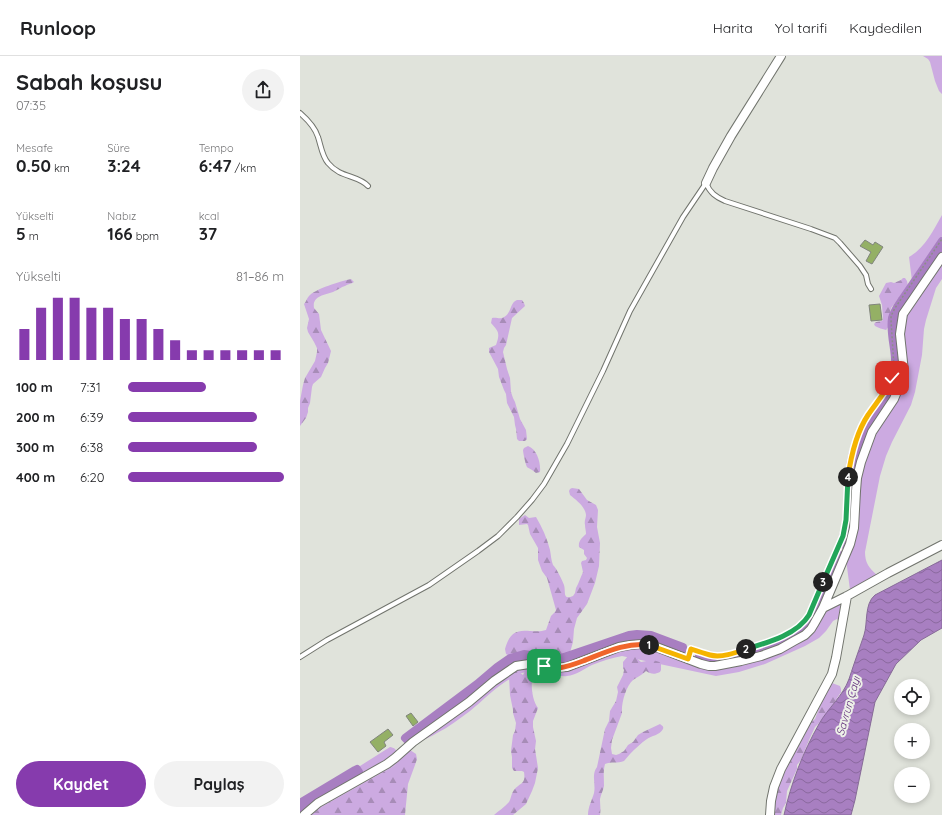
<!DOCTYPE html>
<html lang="tr">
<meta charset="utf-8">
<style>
body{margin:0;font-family:Quicksand,sans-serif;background:#f2f2f2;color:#202124;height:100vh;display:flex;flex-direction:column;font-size:15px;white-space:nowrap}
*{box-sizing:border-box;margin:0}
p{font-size:13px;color:#757577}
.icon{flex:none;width:22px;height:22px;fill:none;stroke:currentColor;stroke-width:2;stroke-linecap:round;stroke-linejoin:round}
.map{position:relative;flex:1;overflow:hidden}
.sheet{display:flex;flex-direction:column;background:#fff;width:300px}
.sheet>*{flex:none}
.tools{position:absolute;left:594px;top:623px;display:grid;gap:8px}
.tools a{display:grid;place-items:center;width:36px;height:36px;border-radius:50%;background:#fff;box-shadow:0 2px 6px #0003;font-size:20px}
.pin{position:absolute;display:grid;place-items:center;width:34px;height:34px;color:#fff;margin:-17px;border-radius:8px;box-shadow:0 2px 6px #0006}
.km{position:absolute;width:20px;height:20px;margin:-10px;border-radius:50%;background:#222;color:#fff;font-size:11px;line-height:20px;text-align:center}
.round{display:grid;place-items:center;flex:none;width:42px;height:42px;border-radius:21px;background:#f2f2f2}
.head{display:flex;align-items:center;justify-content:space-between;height:68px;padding:0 16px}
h1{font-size:22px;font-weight:800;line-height:30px}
.stats{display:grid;grid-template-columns:repeat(3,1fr);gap:6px;height:68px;padding:4px 16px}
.stats div{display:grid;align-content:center}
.stats b{font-size:17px;font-weight:800}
.stats small{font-size:11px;font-weight:400}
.stats p{font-size:11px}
.chart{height:112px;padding:8px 16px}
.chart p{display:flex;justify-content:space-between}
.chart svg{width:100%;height:72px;margin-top:4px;stroke:#863bad;stroke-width:6}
.primary-button{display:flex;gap:8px;margin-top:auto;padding:8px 16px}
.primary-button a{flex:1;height:46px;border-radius:24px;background:#863bad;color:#fff;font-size:16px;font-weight:800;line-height:46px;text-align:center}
.primary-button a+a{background:#f2f2f2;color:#202124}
ul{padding:0 16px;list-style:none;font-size:13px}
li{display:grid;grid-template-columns:64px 48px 1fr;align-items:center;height:30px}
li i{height:10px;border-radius:5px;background:#863bad}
header{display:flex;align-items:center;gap:24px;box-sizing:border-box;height:56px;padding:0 20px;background:#fff;border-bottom:1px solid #e0e0e0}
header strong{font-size:19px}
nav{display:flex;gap:22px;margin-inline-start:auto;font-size:14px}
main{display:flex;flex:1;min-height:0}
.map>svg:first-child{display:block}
.grass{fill:#ccaae1}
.forest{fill:url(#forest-firs)}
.water{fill:url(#water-waves);stroke:#876b98}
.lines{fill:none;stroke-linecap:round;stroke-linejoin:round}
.stream{stroke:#876b98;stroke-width:2}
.canal{stroke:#a87fc1;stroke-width:8}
.building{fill:#94b065;stroke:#81857d}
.lane-casing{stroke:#71746d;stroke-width:6}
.street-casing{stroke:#71746d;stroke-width:10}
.path{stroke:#8c8e89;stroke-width:1.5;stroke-dasharray:2 2;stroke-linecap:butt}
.lane{stroke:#fff;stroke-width:4}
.street{stroke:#fff;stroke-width:8}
.split-1-casing{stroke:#fff;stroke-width:8}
.split-2-casing{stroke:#fff;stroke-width:8}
.split-3-casing{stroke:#fff;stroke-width:8}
.split-4-casing{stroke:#fff;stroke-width:8}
.split-5-casing{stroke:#fff;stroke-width:8}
.split-1{stroke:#f0652b;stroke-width:5}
.split-2{stroke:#f5b400;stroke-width:5}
.split-3{stroke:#22a559;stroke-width:5}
.split-4{stroke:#22a559;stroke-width:5}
.split-5{stroke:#f5b400;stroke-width:5}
.labels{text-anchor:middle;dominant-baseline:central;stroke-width:4;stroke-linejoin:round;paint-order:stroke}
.water-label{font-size:11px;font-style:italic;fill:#5f2b7a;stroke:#edf0e8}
</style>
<header>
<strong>Runloop</strong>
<nav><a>Harita</a><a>Yol tarifi</a><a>Kaydedilen</a></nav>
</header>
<main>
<section class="sheet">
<div class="head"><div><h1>Sabah koşusu</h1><p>07:35</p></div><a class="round"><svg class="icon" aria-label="share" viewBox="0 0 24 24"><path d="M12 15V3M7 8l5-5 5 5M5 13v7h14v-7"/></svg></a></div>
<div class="stats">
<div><p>Mesafe</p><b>0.50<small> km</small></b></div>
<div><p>Süre</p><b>3:24</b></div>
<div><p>Tempo</p><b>6:47<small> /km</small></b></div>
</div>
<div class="stats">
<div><p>Yükselti</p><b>5<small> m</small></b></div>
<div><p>Nabız</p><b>166<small> bpm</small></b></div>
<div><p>kcal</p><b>37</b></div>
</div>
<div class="chart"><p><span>Yükselti</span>81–86 m</p>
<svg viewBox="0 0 160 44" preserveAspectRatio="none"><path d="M5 44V25M15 44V12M25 44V6M35 44V6M45 44V12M55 44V12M65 44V19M75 44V19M85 44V25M95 44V32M105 44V38M115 44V38M125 44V38M135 44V38M145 44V38M155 44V38"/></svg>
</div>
<ul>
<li><b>100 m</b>7:31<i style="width:50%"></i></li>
<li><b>200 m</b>6:39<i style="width:83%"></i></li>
<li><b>300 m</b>6:38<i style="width:83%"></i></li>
<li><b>400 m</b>6:20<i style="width:100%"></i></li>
</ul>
<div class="primary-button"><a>Kaydet</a><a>Paylaş</a></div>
</section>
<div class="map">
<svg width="642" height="759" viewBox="0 0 642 759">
<defs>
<pattern id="forest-firs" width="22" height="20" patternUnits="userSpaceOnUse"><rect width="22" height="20" fill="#ccaae1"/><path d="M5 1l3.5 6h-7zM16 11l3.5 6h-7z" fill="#a78cb7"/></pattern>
<pattern id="water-waves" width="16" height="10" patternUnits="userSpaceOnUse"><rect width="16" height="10" fill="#a87fc1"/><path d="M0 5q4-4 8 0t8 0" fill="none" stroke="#8a699e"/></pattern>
</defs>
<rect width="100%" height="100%" fill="#e0e3db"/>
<!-- grass -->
<path class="grass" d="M623,0H642V38L639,35L635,25L630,6L628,3Z
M642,159V180L612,225L609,201C625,192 633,175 642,159Z
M642,192V197L604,253L601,310L599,325L560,402L553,465L551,469L552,435L556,403L567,371L593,334L599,315L595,269L596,260L600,252Z
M642,207V223L636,232L626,264L624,273L622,299L615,336L611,349L592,386L586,400L580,420L565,496C565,507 569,512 577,519L550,534L546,503L560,419L574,378L601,333L602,281L606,260Z
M540,548H541L539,565L537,563L533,565L526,575L519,582L505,590L465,608L439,616L416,620L322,600C311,602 302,605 292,609C284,613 276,619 267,620C260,621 253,618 246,616C239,615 229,615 222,617C202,624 186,642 170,655C159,663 149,671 137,677C131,681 124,683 118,687C109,694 103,703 94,710L23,750L11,759H8L13,754L105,696L214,615L220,612L280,610L330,592L350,591L407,613L413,614L434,611L462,603L509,579L517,570L527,553Z
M90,691C95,692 98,694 95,699L0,759V755L8,748L58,718L59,716L57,713V711L60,710Z"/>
<!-- forest -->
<path class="forest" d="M603,222H605L607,225L608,230L591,252L589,262L588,271L586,274C583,273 578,272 575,270L574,268L576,266L582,265L583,263L582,249L579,240L586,227L591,226L594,227L601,224Z
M51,223L54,226C51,228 48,228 45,230C41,231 38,234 33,236C24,239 12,240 14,252L19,258L21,274L31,295L28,307L25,312L21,321L13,328L12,331L10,347L8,352V356L6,362L0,370V345L3,329L5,322L15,305L17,296V292L14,286L8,276L7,272L9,263L4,248C6,246 7,242 9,240C15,233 41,225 51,223Z
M217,244H222L224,247L225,250L212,262L206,289L204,292L203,296L207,313L210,322L211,336L213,342L215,346L220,363L226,374L227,383L225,385H219L217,383L216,373L215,369L214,361L207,347L206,338L204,334L199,321L198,313L189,296V292L196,289C200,277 199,276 191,267L192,262C196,261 199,263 202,262C212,259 209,247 217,244Z
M228,390C237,393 241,407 240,416L236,417C233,414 228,412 227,411C226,410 223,397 223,394L224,392Z
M272,432L279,433L287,444L296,449L298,454L297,471L300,487L299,510L295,527L287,548L277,562L274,573L273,586L271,593L269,599L251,601L229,595L210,600L206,598L205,593C209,579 214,573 230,575C236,575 240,576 246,574L251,560L255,556L256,554L247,522L242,515L238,504V492L230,478L228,469L227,468L219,469V463L225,459L229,462L236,461C242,471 247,482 250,494C251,499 251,504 253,509C257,513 262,524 264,529C266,535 262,545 273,540L275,537L276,532L278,528L283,516L281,507L282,505L286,504L287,502L284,498V494L279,491C278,485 282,482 286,478C286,475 285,472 285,469C284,465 286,462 286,459C285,450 276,444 270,439L269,435L270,433Z
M328,600C336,598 336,602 341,606C348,605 354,603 361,607V614L360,616C354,619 351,618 346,615C342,619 337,621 333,624C326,630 321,648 322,657L312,684L311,692L312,698L316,699L319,698L324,695L328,689L333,686L338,679L343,676L360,668C362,670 364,670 363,673C360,679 351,680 347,683C341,687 335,693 330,698C328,700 326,703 324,705C318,708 311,705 305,708C303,715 304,723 304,730C303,735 301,738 300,743C300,749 301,753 300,759H288C288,751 292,744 294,737C296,728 291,719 297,711L305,673L309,665L310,655L316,645L318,636L317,631L323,619L324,614L323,612V606Z
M230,613L233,615C234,619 232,621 232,625C231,632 233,646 238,652L233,665V671L236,685L235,693L238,712L235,727L232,735L226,748L213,759H194C198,755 205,751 209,746C211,743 211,738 214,734C220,726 226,729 224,716L222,715H214L212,712V701L211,695L213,679L215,675L216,667L213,657V654L210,639L209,621L215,616L217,615L223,619L225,615Z
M532,627L540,630L541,633V636L525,661L515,671L509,684L501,704L497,709V713L487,735L486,747L483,752L481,759H474L475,743L478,735L479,727L482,719L492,698L503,682L510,667L515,663L523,642Z
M110,694L116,698L117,703L115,709L108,728L105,759H11L23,750L94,710Z"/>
<!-- water -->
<path class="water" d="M642,504V572L621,584L596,608L575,646L555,744L551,759H484C491,727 503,696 519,668C528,652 543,640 549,623C551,618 552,613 554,608C557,598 561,589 564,579C568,567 564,548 575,539Z"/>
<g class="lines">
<!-- stream -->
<path class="stream" d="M0,750L58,714"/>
<!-- canal -->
<path class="canal" d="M553,430C554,410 557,389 567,371C577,351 598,336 599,312L595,269L596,260L600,252L642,192
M550,478L548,485L544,489L541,487C552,459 544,429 552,400C556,387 561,373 568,361C576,347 590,336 594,320C599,301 589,281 592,262C593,258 595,255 597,251L642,185
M537,497L541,499L537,510L514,562L506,573L501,578L476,589L458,596L429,604L418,607L409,606L402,603L399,600L400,597C404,599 409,601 414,601C431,602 485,583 499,573C504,569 507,564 511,559Z
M337,578L351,579L383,591L382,595H377L349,585L339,583L326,586L269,606C263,607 256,608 250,608C230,605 224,600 206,613L163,647L111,684H107L105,682L177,628L197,611L210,602L224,598L250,602L264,601L329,579Z
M0,747L55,714L57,713L59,716L58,718L8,748L0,754"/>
</g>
<!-- building -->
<path class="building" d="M565,184L573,189L575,186L583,191L572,208L566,205L571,196L560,190Z
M580,248L582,264L571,265L569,249Z
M111,657L118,666L113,670L106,660Z
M88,673L93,679L84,686L86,690L78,696L70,686Z"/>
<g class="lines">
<defs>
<path id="lane" d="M0,57C8,64 15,71 18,81C21,90 22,100 28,107C40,122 58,119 68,130
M406,127C410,137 416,141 425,145L511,173L535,182L540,187L560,210L566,219L568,228L571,233
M0,601L27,584L129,529L178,495L198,480L217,461L232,444L244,428L267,388L303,315L330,255L383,161L406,127
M388,603L391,593"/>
<path id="street" d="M406,127L413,112L431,80L481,0
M523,552L547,540L588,517L642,489
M4,759L18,747L87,708L95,702L113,686L169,646L194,625L216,610L229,608L253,612L267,611L319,591L330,589L342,588L351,589L401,608L409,610H415L441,605L461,600L480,593L494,585L505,579L511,573L514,568L523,552L550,488L554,472L556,435L557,422L561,406L572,376L594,343L602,323L604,315L603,306L600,278L603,258L642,201
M470,759L471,745L474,731L481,713L532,618L536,602L547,540"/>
</defs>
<!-- lane casing -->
<use href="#lane" class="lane-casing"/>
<!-- street casing -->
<use href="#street" class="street-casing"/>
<!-- path -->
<path class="path" d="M396,595C403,597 410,600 417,599C437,599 480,583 496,573C502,569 506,565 509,559L543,480L546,464L547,425L550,405L558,378L567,359L585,335L592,322L594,311L591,264V260L595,252L642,183"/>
<!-- lane -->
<use href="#lane" class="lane"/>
<!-- street -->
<use href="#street" class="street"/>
</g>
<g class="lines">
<defs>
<path id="split-1" d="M244,610C249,611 254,612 259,612C267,611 275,608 283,605C304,597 326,586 349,589"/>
<path id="split-2" d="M349,589L388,603L391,593C397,595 403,597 410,599C421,602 435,597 446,593"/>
<path id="split-3" d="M446,593C466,587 497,579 509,559L523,526"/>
<path id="split-4" d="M523,526L543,480L546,464L548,421"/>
<path id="split-5" d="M548,421C551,400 556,377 568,359C576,347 586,336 592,322"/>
</defs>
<!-- split-1 casing -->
<use href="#split-1" class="split-1-casing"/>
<!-- split-2 casing -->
<use href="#split-2" class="split-2-casing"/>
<!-- split-3 casing -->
<use href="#split-3" class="split-3-casing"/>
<!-- split-4 casing -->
<use href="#split-4" class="split-4-casing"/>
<!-- split-5 casing -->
<use href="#split-5" class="split-5-casing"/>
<!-- split-1 -->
<use href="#split-1" class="split-1"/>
<!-- split-2 -->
<use href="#split-2" class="split-2"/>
<!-- split-3 -->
<use href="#split-3" class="split-3"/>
<!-- split-4 -->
<use href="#split-4" class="split-4"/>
<!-- split-5 -->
<use href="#split-5" class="split-5"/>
</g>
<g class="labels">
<!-- water labels -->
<g class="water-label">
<text transform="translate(548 650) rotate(-74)">Savrun Çayı</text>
</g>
</g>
</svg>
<div class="tools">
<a><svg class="icon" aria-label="locate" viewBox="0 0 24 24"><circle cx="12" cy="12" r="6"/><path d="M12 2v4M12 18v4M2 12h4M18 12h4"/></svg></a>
<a>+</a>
<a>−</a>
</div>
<div class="pin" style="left:244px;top:610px;background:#1e9e55"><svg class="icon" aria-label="arrive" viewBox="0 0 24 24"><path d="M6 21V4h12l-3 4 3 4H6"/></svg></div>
<div class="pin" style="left:592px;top:322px;background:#d93025"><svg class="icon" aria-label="check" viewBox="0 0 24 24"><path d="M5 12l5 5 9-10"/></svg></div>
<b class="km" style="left:349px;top:589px">1</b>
<b class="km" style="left:446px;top:593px">2</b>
<b class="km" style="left:523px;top:526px">3</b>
<b class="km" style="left:548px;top:421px">4</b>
</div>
</main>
